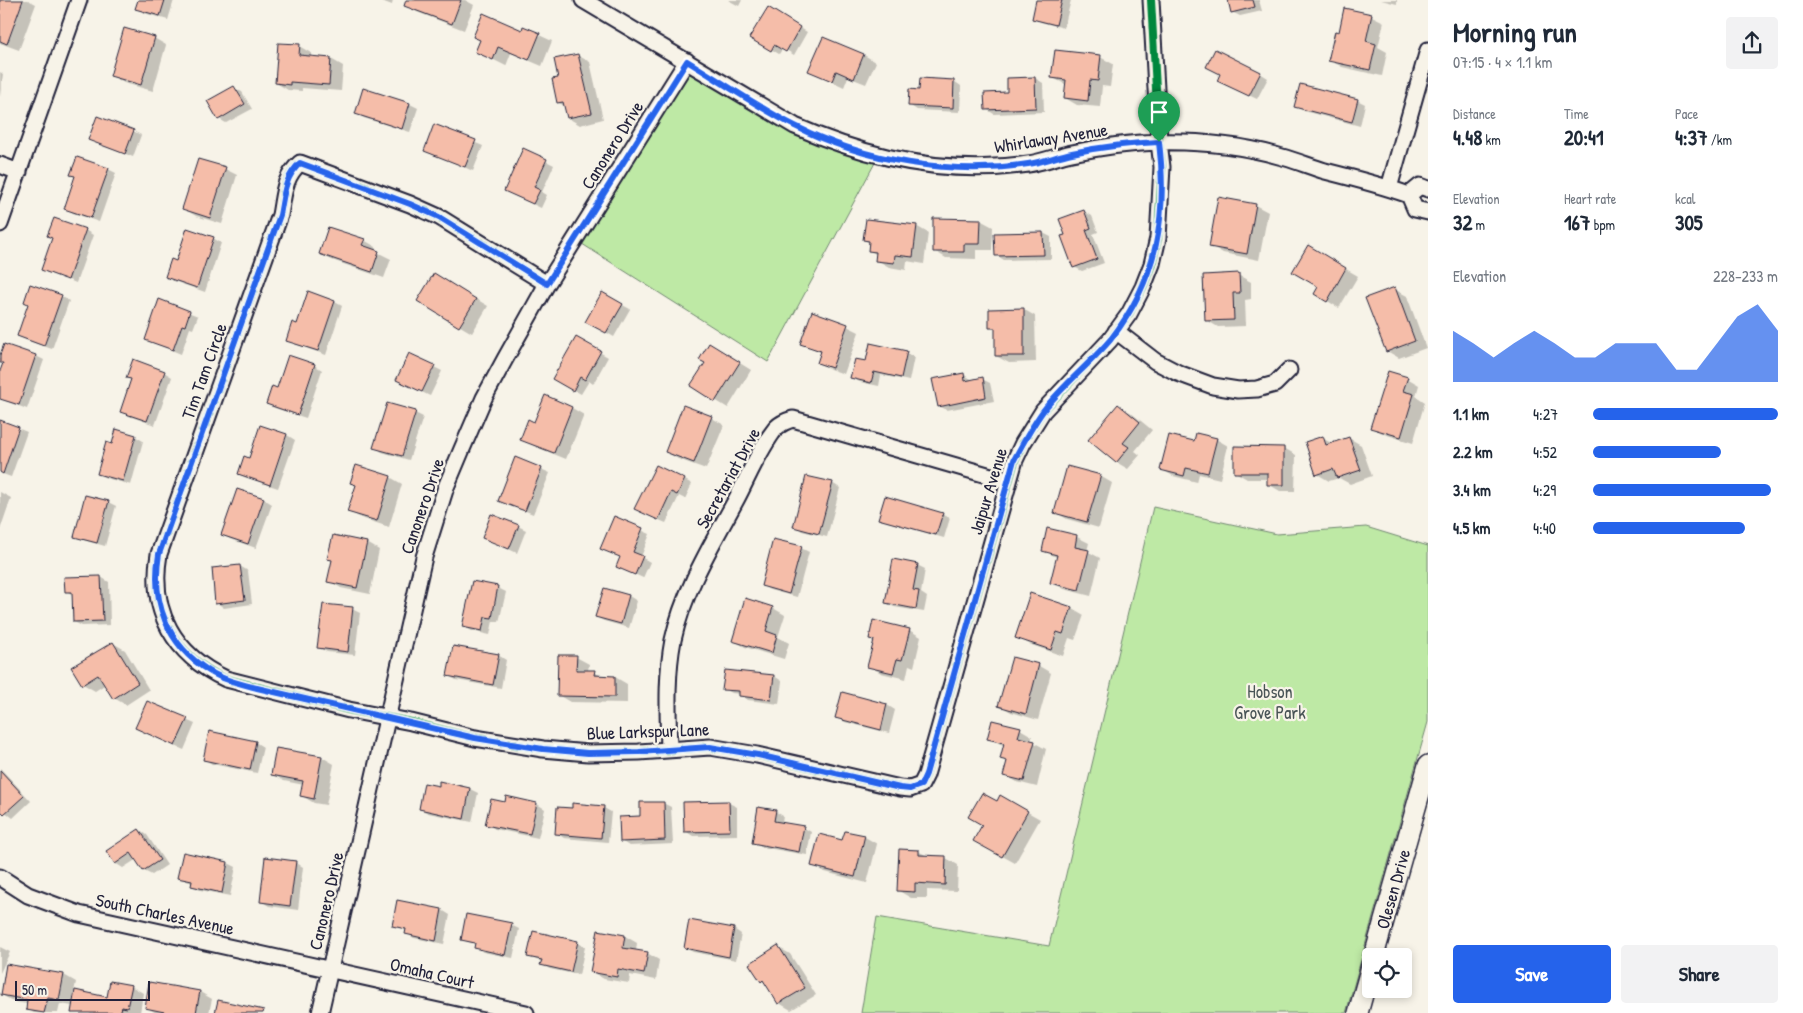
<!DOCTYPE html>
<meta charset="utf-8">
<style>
body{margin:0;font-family:"Patrick Hand",sans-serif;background:#f2f2f3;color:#1f2937;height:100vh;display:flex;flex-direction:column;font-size:19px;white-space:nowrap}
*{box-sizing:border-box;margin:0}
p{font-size:16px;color:#747a83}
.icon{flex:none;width:28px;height:28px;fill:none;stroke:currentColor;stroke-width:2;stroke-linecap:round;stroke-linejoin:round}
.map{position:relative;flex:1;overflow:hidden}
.drawer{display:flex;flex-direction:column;background:#fff;width:375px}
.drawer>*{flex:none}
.controls{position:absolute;left:1362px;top:948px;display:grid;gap:10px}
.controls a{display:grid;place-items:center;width:50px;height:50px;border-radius:5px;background:#fff;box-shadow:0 2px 8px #0003;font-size:25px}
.scale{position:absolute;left:15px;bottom:12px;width:135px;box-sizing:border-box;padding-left:5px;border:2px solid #22223b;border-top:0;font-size:14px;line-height:18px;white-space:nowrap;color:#22223b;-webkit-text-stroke:4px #f7f3e8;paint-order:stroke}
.pin{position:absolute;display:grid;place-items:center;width:42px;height:42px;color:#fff;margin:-51px -21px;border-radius:50% 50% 50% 0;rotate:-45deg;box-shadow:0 0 5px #0007}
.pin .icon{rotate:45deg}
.round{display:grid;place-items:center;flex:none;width:52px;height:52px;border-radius:5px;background:#f2f2f3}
.overview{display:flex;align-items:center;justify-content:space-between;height:85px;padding:0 25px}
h1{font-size:28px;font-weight:800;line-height:38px}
.figures{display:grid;grid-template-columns:repeat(3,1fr);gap:8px;height:85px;padding:5px 25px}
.figures div{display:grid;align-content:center}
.figures b{font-size:21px;font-weight:800}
.figures small{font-size:14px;font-weight:400}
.figures p{font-size:14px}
.chart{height:140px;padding:10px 25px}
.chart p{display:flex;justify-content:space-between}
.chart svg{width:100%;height:90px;margin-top:5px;fill:#2563eb;opacity:.7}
.button{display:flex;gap:10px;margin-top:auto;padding:10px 25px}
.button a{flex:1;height:58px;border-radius:5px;background:#2563eb;color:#fff;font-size:20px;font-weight:800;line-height:58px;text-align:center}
.button a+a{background:#f2f2f3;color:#1f2937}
ul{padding:0 25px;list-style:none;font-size:16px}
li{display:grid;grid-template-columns:80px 60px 1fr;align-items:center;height:38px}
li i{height:12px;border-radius:6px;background:#2563eb}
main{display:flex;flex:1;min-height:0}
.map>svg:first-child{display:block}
.green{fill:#bee9a5;stroke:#708670}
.shadow{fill:#0003}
.building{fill:#f5bda9;stroke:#22223b}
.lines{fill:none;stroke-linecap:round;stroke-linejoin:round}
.minor-casing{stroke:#22223b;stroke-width:19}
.tertiary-casing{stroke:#22223b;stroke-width:22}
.minor{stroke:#f7f3e8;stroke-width:15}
.tertiary{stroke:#f7f3e8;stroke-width:19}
.cycleway-casing{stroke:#f7f3e8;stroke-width:11}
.cycleway{stroke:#00873e;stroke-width:8}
.route-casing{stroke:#fff;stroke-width:10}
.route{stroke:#2563eb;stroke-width:6}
.labels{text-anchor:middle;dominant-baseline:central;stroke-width:4.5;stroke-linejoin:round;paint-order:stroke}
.street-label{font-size:18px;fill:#22223b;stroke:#f7f3e8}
.park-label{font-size:18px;fill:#495456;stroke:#f7f3e8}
</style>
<main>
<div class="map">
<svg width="1428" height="1013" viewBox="0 0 1428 1013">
<rect width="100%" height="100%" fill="#f7f3e8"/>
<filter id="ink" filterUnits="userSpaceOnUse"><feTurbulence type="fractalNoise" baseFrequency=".02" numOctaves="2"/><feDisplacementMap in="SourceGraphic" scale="10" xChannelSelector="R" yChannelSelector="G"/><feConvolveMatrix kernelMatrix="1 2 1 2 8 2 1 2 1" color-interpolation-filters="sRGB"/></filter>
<g filter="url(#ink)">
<!-- green -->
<path class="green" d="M688,66L877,159L768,362L579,242Z
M1153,507L1277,534L1366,527L1428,546V722L1346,1013H861L877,917L1049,946Z"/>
<!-- shadow -->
<path class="shadow" d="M0,0H28L36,4L19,50L0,43Z
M139,0H174L168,20L144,13L136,8Z
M379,0H393L392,5Z
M407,0H465L474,5L464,30L417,12L405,5Z
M728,0H742L739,6Z
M1037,0H1071L1064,28L1041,22L1033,18Z
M1230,0H1259L1262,11L1240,16L1232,12Z
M1381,0H1397V4Z
M768,9L807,32L794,55L783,48L779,54L751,37Z
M1372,16L1384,22L1378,47L1387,52L1382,76L1342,67L1330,60L1340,33Z
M524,28L552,41L542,66L511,53L506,66L476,51L522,31Z
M154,38L166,45L153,91L124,83L112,76Z
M299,46L311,53V57L331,59L343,66L341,91L302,88V91L288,90L276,83Z
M577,55L590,62L603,119L580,125L568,118L566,107L559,103L560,79Z
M864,55L876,62L866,84L848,77L844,87L810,71Z
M1100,57L1113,64L1110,87L1102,86L1100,107L1077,105L1065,98L1067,85L1053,78Z
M0,72L3,74L0,97Z
M1260,73L1268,78L1257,99L1227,85L1222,74Z
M1035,78L1043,83L1044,112L994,114L986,109Z
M954,81L961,86L960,112L917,110L909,105L921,91Z
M234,88L242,92L252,109L226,123L219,119Z
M363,89L410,104L418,108L410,132L364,118L356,113Z
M1357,100L1365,104L1360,126L1304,111L1296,107Z
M435,126L483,146L473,171L425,150Z
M133,131L141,135L133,157L90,139Z
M524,150L554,165L542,192L547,195L541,208L513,195Z
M108,169L116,173L99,222L73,213L65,208Z
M225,169L237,175L222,224L196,216L184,209Z
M1255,205L1268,212L1259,260L1223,253L1211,246Z
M1084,211L1092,216L1098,232L1093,234L1104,263L1082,271L1074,267L1067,236Z
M980,220L993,227L992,250H976V259L946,258L934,251Z
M916,226L928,233L924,264L907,261L906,270L889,267L877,260V255L869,250L870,243L864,240Z
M85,230L93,235L76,283L42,269Z
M1043,233L1051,237V259L1004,260L996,255Z
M213,238L221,243L205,292L174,281L166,277L176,262Z
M364,240L376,247L375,251L391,259L384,278L332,260L320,254Z
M1308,247L1358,276L1339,308L1316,294L1320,286Z
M434,274L488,306L472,333L418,301Z
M1238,275L1251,282V299L1245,300L1246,326L1218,327L1206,320Z
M1394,289L1407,296L1426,348L1399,358L1387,351Z
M602,294L630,309L614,337L587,321Z
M61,296L69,301L52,349L26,340L19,336Z
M160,301L198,316L193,329L190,328L181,354L147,340Z
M335,302L342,306L326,355L295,344L288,340L298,326Z
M1023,309L1035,316L1036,362L1009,363L996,356V330L990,327Z
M847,326L859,332L844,374L830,369L818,363L822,353L802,343Z
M576,339L608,357L593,384L589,381L581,394L554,379Z
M5,345L36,356L44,360L27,409L0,399V375L4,364L0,362V359Z
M722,352L751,370L728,408L692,386Z
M906,353L914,357L909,381L881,375L879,386L860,382L852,378L867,363Z
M314,365L322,370L306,418L275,408L267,404L277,389Z
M434,367L442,371L430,396L405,384Z
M164,372L172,377L155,425L129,416L121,411Z
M963,374L971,379L972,381L982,379L990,383L994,401L947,410L939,406Z
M1407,378L1419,385L1416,396L1425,402L1413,443L1384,434L1372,427Z
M545,397L572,408L584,415L566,459L534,446L522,439L535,424Z
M1118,406L1130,412L1152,430L1135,451L1140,455L1128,469L1116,462Z
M683,407L712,418L724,425L706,469L678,459L666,452Z
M415,413L423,417L409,460L382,452L375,447Z
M0,421L27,432L11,477L0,473Z
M261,426L287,435L295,440L278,488L247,478L239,474L250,459Z
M135,436L143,441L131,485L106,478L98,474L113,445Z
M1322,438L1333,444L1349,438L1361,445L1372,476L1350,484L1339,478L1329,481L1317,474Z
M1216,439L1228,446L1220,479L1199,474L1197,482L1173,476L1161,469L1195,443Z
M1284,448L1296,455L1295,491H1280L1268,484V479H1247L1235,472Z
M516,458L550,473L533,514L499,500Z
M1100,476L1112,483L1099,528L1067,519L1055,512Z
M390,477L402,484L389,527L361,518L349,511Z
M685,480L692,484L685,499L679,496L666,523L643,513Z
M832,483L840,488L827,537L802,531L795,526Z
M237,490L264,499L272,504L256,548L230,539L222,534Z
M0,492L11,498L0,530Z
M108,502L116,506L105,546L83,540L76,536Z
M942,514L950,518L944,538L888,522L880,518Z
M614,518L650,534L641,557L650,562L643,578L617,566L621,557Z
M518,526L526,530L517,553L483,537Z
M1048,530L1077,537L1089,543L1087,551L1100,558L1091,596L1064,589L1052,582L1058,558L1043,550Z
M367,543L379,550L370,594L341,588L329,581L333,561L329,559Z
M801,548L809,552L797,597L770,590L763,586Z
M917,565L925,569L921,593L927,597L924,612L894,607L886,603Z
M240,566L248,571L252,604L224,608L217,603Z
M101,577L109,582L110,625L82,626L74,622L73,595L66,591Z
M473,582L498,588L506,592L499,622L493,621L490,635L472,631L464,627Z
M604,589L629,596L637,601L629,628L604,621L596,617Z
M746,600L773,608L785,615L778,637L789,643L784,659L745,647L733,640Z
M1072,608L1084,615L1075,640L1069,638L1063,656L1029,644L1017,637Z
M352,609L360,613L355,655L327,652L319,648Z
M909,630L921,637L914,667L909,665L906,679L881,673L869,666L875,641L870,639Z
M113,643L125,650L149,690L126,705L114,698L106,684L95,691L83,684Z
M498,655L506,660L501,688L456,680L449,676Z
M576,657L589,664L588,671L594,672L603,677H615L627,684V703L570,702L558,695Z
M1012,658L1039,666L1051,673L1038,720L1011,712L999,705Z
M774,676L782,681L779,704L748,700L740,694L732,693L724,689Z
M843,694L887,705L895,710L889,733L845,722L837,717Z
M147,703L195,724L184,750L144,732Z
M1020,729L1032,736L1031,741L1046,749L1037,787L1017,782L1005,775L1008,762L1002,759L1005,746L988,738Z
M255,742L263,747L257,773L212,764L204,759Z
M322,757L334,764L326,805L314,803L302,796L304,785L284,781L272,774Z
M0,768L31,801L13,818L0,808Z
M440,783L470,789L478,793L472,822L428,813L420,809L440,788Z
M1001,797L1040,819L1015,863L975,841Z
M507,798L537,804L545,809L538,838L495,829L487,824L506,803Z
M663,803L671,807L673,844L629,846L621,841L642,817Z
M729,803L737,807V835L693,836L685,831Z
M604,808L611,812L608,842L564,838L556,833Z
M775,811L783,816L782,823L803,827L811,832L807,855L761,847L753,842Z
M140,830L147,835L167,865L152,875L144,871L137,859L123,868L115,863Z
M846,832L865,837L877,844L867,883L825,872L813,865L843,841Z
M918,851L929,857L946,858L958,865L957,891L927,890V898H911L899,891Z
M295,862L303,867L298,910L269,906L261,901Z
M228,863L236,867L230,896L200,890L192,886V883L179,878Z
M398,901L442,910L450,915L444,944L414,938L406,933L407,931L393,925Z
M511,925L519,929L513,958L483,952L476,947V945L462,939Z
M734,929L741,934L736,960L693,952L685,948Z
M599,931L625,936L637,943L636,951L647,953L659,960L656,980L630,975L629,983L604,979L592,972Z
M577,942L585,947L579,975L550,969L542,965V962L529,957Z
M0,947L10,952L0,973Z
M778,947L790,954L816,995L791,1010L779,1003L768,985L762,981Z
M64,975L76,982L73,997L75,998H108L131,986L143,993L140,1013H72L73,1006L60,1004L58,1013H34L27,1009L28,1004L14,1002L2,995Z
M200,992L212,999L209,1013H156L146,1007Z"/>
<!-- building -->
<path class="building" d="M0,0H23L7,44L0,41Z
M138,0H165L160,16L135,9Z
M406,0H461L452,24L404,6Z
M1036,0H1062L1056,25L1032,19Z
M1228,0H1253L1255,7L1231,13Z
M768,7L800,27L786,52L774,45L771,51L749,38Z
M1344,8L1372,14L1366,41L1376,44L1370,70L1328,61L1335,31L1339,32Z
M483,13L522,30L523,26L540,33L529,60L498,47L493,60L475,52L480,40L473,37Z
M124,28L155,37L141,85L110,76Z
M823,37L864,54L854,79L836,71L832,81L808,71Z
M278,43L300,44L299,55L331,58L329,85L290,82V85L275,83Z
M1215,49L1261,72L1249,96L1217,81L1220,74L1206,67Z
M1055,50L1101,55L1098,81L1090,80L1088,101L1064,98L1066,80L1051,78Z
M578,54L592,113L567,118L563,102L557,103L552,79L558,78L554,59Z
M1035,77L1036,108L985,110L984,93L1007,92V78Z
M920,78L954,80L953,108L908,106L909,89L919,90Z
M1300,84L1358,99L1352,122L1294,107Z
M234,86L245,104L218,120L207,101Z
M363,88L410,103L402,129L355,114Z
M97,116L134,130L125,154L88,140Z
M434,124L476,140L465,167L424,151Z
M523,148L547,159L534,187L540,190L533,204L504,191Z
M77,157L109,168L91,218L64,209L75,176L70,175Z
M198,159L226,167L210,218L182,209Z
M1218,197L1256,204L1247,254L1209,247Z
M1084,210L1091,228L1086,230L1097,259L1073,268L1061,236L1065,235L1059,219Z
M54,218L86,229L68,280L41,270L52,238L47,236Z
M933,218L981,219L980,244H964V252H933Z
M866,219L917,225L913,257L895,255L894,263L875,261L876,252L868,251L869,241L863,240Z
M328,227L365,239L362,245L379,251L372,272L319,254Z
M187,228L214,237L197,288L165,277L171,259L176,261Z
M1043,232L1044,255L995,256L994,233Z
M1308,245L1346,268L1327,302L1314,294L1318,287L1292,272Z
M434,273L476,299L459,327L417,301Z
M1239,273L1240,293H1233L1234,320L1205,321L1203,275Z
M30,284L62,295L44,346L17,336L28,304L24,302Z
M1395,287L1415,341L1386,352L1365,298Z
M308,291L335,301L318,351L286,341L292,322L297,324Z
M602,292L623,304L606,333L585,322Z
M159,299L190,311L185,326L182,325L173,350L145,340Z
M1024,308V356H995V328H989V309Z
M812,311L848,324L832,368L817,363L821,351L800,344Z
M576,337L601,351L585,380L580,377L573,391L552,379Z
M709,343L740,362L715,402L690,386L705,363L699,360Z
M870,343L907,351L901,378L874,372L871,383L850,378L855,359L866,361Z
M4,344L36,355L19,405L0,399V371L3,363H0V355Z
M409,353L435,365L422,392L396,380Z
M288,355L315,364L298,415L266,404L272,386L277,388Z
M133,359L165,371L147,421L120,412L131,379L126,378Z
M1388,371L1408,377L1403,391L1414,394L1401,437L1370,428Z
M964,373L965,381L983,377L986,397L938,407L932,379Z
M545,395L572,407L554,453L520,440L528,419L534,422Z
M387,403L416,411L402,456L373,448Z
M1118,404L1140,422L1123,443L1129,447L1116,463L1088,440Z
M683,405L712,416L694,463L665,452Z
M0,420L19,427L3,474L0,472Z
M260,425L287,434L270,485L238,474L244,456L249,458Z
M116,429L136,435L123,481L97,474L106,442L112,444Z
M1196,433L1217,438L1208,473L1186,468L1184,476L1160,470L1169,435L1194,441Z
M1323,436L1326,445L1349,437L1361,470L1337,478L1333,469L1316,475L1305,442Z
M1234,446L1284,447V485H1267V473H1234Z
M515,457L542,468L525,511L498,501Z
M356,465L391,476L377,521L347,512L356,485L350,483Z
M656,465L685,479L677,495L671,492L658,520L634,509Z
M1067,466L1101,475L1087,522L1054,513Z
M806,476L833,482L819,534L793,527Z
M237,489L264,498L248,544L221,535Z
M85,495L109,501L97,543L74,537Z
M885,496L943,513L936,535L878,519Z
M491,514L519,525L509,549L482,538Z
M614,516L643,528L633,552L643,556L635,575L616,567L620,557L600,549Z
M1047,528L1077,535L1075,547L1089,550L1079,590L1050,583L1057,555L1042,551Z
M333,535L367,542L357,588L327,582L332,560L327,559Z
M773,539L802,546L789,594L761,586Z
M893,559L918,564L913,590L919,591L916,609L885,603Z
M240,565L245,600L215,604L212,568Z
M101,576L103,621L73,622L72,592H65L64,577Z
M472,581L498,586L492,618L485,617L482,631L462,627Z
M604,588L629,595L621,624L595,617Z
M1030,593L1072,607L1063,634L1057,632L1051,650L1015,638Z
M745,598L773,607L766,631L777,635L772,653L732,641Z
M323,604L353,607L348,652L317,648Z
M873,620L910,629L902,660L897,659L893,673L867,667L874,640L869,639Z
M113,642L138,683L113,699L98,675L82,685L71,667Z
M453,646L499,654L493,685L447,676Z
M558,655H577L576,670H595L594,675L615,676V697L557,696Z
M1012,657L1039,664L1026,714L998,706Z
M725,670L774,675L771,700L739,696V691L722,690Z
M842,692L887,704L881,730L835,718Z
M147,701L188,718L175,746L135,728Z
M992,720L1021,727L1018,737L1035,741L1024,781L1003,776L1007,761L1000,759L1004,743L987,739Z
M209,731L256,741L250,770L203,760Z
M276,748L322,756L314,799L300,796L303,781L271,775Z
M0,770L24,796L4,814L0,810Z
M439,781L470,788L464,819L419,809L424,783L439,786Z
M982,793L997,801L1000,795L1028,811L1002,857L973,841L982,825L968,817Z
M506,796L537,803L530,834L485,825L491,799L505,802Z
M729,801L730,831L684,832L683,802Z
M640,802H664L665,840L620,842L619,817L640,816Z
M572,803L604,806L601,838L555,834L557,807L572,808Z
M758,807L776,810L774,821L804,826L799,852L752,843Z
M139,829L160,860L143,871L131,853L115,864L106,851Z
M845,831L865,835L855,877L811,866L819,834L842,840Z
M899,849L919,850V855L946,856L945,885L915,883V892L897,891Z
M183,852L228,862L222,893L191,886L192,881L177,878Z
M265,857L296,861L290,906L260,902Z
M397,900L442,909L436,941L405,934L406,929L392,926Z
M466,914L512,923L505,955L474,948L475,943L461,940Z
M689,920L734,928L729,957L684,948Z
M598,930L625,935L623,948L648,952L644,974L618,969L617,977L590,972Z
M533,931L578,941L571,972L540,965L542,960L527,957Z
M778,945L805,988L778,1004L763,980L761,982L749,964Z
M6,964L64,974L59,1000L48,998L44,1013L26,1010L27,1000L1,995Z
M110,981L132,985L127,1008L122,1007L120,1013H71L75,990L107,997Z
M149,982L200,991L196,1013H169L145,1008Z
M218,1000L264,1010L263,1013H215Z"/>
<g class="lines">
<defs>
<path id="minor" d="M583,0L795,126C868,158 948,176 1028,164C1043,162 1057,156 1072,153C1100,147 1129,143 1158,142C1200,141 1245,146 1286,158C1299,162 1312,167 1325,171C1353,178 1381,185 1409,195L1415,209L1428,212
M0,165L19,172
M1389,188L1428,50
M1409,195L1420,186L1428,189
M0,224L79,0
M547,284L439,217L410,204L300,163C283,178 284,195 280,215L159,554C149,611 174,655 226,679L349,710L411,722L475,738L543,749L588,753L639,752L710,747L757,755L900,788L910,789L921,785L926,775L1015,460L1023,443L1043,411L1110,340L1129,314L1143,287L1152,264L1158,238L1162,167L1159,142L1151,0
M1116,331L1155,361L1178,373L1213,386L1238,390L1257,389L1275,384L1289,370
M669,750C668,713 666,676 673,640C684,589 713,543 737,498C749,475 760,448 776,428C781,423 786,421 793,419L1008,481
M0,877L28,895L79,914L526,1013
M320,1013L424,557L446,487L462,449L484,398L505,359L547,284L687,61"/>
<path id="tertiary" d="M1374,956L1428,765
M1358,1013L1371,966"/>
</defs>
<!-- minor casing -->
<use href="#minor" class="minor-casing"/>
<!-- tertiary casing -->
<use href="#tertiary" class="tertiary-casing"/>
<!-- minor -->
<use href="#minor" class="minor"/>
<!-- tertiary -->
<use href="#tertiary" class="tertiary"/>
<defs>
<path id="cycleway" d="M547,284L439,217L410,204L300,163C283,178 284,195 280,215L159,554C149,611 174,655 226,679L349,710L411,722L475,738L543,749L588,753L639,752L710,747L757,755L900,788L910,789L921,785L926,775L1015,460L1023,443L1043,411L1110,340L1129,314L1143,287L1152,264L1158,238L1162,167L1159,142L1151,0"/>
</defs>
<!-- cycleway casing -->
<use href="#cycleway" class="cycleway-casing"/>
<!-- cycleway -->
<use href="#cycleway" class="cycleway"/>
</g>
</g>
<g class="lines" filter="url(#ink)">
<defs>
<path id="route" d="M687,61C723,83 758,107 795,126C864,161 951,176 1028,164C1043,162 1057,156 1072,153C1101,147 1130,143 1159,142C1168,215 1157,280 1111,339C1090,364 1063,385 1043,411C1032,426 1023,443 1014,460L926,774L921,785L910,789L900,788L758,755L710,747L639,752L588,753L543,749L475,738L257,688C241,684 223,680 209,671C167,645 151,602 159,554L280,215C284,195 284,178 300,163L410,204L439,217L547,284Z"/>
</defs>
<!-- route casing -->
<use href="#route" class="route-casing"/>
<!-- route -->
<use href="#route" class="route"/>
</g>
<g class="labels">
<!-- street labels -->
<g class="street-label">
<text transform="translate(1051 138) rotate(-9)">Whirlaway Avenue</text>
<text transform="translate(612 145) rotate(-58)">Canonero Drive</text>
<text transform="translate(204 371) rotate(-70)">Tim Tam Circle</text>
<text transform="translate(728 478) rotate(-61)">Secretariat Drive</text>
<text transform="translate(988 491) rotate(-73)">Jaipur Avenue</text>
<text transform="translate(422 506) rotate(-71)">Canonero Drive</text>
<text transform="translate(648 731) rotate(-2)">Blue Larkspur Lane</text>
<text transform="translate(1393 889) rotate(-74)">Olesen Drive</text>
<text transform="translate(326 901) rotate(-77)">Canonero Drive</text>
<text transform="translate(165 914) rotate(12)">South Charles Avenue</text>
<text transform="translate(432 973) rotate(13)">Omaha Court</text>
</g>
<!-- park labels -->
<g class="park-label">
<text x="1270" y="691">Hobson<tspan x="1270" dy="21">Grove Park</tspan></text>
</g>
</g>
</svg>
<div class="controls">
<a><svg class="icon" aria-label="locate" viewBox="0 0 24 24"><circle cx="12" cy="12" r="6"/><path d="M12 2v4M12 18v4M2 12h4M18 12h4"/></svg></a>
</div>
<div class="scale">50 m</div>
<div class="pin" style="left:1159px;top:142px;background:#1e9e55"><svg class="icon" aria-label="arrive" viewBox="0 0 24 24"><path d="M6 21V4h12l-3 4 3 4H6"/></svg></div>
</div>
<section class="drawer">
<div class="overview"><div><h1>Morning run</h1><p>07:15 · 4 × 1.1 km</p></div><a class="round"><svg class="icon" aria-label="share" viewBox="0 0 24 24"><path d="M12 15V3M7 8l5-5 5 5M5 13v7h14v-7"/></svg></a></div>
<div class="figures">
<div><p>Distance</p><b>4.48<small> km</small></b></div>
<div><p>Time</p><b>20:41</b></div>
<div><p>Pace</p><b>4:37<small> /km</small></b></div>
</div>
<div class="figures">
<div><p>Elevation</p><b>32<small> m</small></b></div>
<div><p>Heart rate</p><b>167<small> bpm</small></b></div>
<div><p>kcal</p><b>305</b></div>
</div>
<div class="chart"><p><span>Elevation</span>228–233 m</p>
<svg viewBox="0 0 160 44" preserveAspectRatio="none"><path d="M0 44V19L10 25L20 32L30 25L40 19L50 25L60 32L70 32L80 25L90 25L100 25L110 38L120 38L130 25L140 12L150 6L160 19V44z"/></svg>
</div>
<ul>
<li><b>1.1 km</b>4:27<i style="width:100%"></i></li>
<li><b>2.2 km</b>4:52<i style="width:69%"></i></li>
<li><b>3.4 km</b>4:29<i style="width:96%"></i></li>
<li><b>4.5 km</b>4:40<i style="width:82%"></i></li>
</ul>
<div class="button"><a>Save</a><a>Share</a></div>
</section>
</main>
